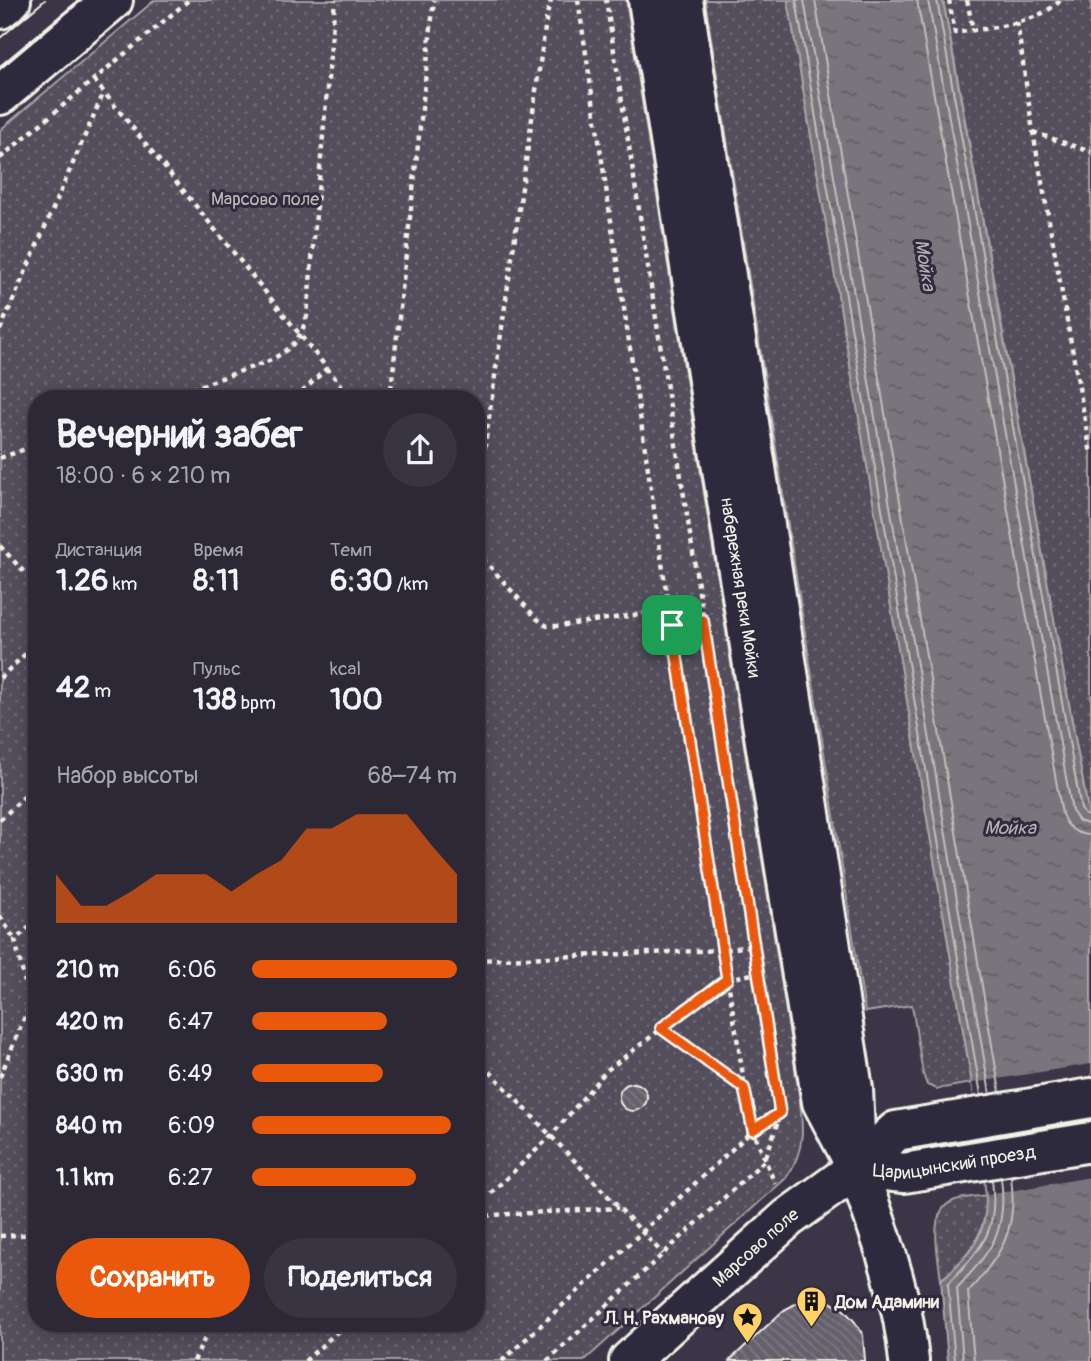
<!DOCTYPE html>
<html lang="ru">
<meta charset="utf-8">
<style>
body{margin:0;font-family:Pangolin,sans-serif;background:#383441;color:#f1f3f6;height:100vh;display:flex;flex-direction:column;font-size:26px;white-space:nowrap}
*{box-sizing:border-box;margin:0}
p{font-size:23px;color:#a6a6ad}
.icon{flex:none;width:38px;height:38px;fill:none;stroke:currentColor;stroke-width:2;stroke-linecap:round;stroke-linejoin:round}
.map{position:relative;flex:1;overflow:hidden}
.details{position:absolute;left:28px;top:390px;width:457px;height:942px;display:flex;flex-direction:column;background:#2c2835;border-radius:28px;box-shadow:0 4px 18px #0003,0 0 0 2px #484450}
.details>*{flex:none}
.pin{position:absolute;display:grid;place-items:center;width:60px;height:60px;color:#fff;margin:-30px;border-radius:14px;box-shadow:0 4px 10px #0006}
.round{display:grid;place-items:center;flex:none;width:74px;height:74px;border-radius:37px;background:#383441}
.headline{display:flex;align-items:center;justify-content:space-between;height:119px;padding:0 28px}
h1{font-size:38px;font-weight:700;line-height:52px}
.stats{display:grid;grid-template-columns:repeat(3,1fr);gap:10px;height:119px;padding:7px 28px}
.stats div{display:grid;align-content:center}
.stats b{font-size:30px;font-weight:700}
.stats small{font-size:19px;font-weight:400}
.stats p{font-size:19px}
.chart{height:196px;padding:14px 28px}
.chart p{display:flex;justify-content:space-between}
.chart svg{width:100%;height:126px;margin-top:7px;fill:#ea580c;opacity:.7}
.cta{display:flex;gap:14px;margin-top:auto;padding:14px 28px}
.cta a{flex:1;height:80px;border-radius:42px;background:#ea580c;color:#fff;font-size:28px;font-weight:700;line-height:80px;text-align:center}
.cta a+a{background:#383441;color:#f1f3f6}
ul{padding:0 28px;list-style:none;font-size:23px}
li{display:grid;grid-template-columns:112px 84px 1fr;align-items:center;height:52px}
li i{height:18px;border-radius:9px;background:#ea580c}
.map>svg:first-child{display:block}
.park{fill:url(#park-dots);stroke:#a4a0a2;stroke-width:2;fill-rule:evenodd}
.water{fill:url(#water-ripples);stroke:#aaa6a7;stroke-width:2}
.pier{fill:#3b3647}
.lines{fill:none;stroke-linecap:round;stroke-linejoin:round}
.shore{stroke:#c2bfbc;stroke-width:2}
.building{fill:url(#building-back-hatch);stroke:#f4f1e8;stroke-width:2}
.street-casing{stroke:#f4f1e8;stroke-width:44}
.secondary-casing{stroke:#f4f1e8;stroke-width:44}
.primary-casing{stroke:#f4f1e8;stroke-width:44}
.path{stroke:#f4f1e8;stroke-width:4.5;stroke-dasharray:5 5;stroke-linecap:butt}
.street{stroke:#2f2a3d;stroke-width:38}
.secondary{stroke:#2f2a3d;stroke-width:38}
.primary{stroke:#2f2a3d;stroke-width:38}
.tram{stroke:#f4f1e8;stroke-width:2}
.route-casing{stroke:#fff;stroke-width:14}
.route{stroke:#ea580c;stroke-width:9}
.labels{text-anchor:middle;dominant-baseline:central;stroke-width:6;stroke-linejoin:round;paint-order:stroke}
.park-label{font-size:18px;fill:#bcb8b7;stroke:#2f2a3d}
.street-label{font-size:18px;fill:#f4f1e8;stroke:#2f2a3d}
.poi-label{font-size:18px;font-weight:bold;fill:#f4f1e8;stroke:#2f2a3d;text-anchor:start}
.water-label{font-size:19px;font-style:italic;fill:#b6b2b2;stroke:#2f2a3d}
</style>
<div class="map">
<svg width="1091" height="1361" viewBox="0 0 1091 1361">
<defs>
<pattern id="park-dots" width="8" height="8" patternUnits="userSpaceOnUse" patternTransform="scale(1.75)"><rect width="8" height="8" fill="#534e5c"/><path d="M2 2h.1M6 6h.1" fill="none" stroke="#6c6873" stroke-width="1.8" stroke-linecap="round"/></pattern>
<pattern id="water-ripples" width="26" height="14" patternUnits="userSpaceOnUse" patternTransform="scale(1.75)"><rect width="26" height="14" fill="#78747b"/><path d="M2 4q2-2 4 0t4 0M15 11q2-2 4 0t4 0" fill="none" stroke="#636063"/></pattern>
<pattern id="building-back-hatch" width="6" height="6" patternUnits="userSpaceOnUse" patternTransform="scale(1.75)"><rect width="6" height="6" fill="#65616c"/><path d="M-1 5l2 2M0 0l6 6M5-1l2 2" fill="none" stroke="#7c7881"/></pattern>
</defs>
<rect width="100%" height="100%" fill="#3b3647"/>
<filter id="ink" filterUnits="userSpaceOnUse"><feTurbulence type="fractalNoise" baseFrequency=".0143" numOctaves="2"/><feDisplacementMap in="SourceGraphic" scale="14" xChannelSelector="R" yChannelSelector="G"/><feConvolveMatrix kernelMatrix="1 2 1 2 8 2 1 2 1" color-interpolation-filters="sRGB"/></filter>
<g filter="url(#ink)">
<!-- park -->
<path class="park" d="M155,0H626L797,1081C802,1118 809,1146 786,1178L584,1361H0V130ZM37,399H476V1323H37Z
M705,0H788L972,1083L937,1089L927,1085L923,1074L912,1005L865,1012Z
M943,0H1091V827L955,64Z
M987,1195C986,1234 970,1256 941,1280C939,1258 926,1212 953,1201C963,1197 976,1197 987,1195Z"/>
<!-- water -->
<path class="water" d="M788,0H943L1091,827V1361H948L941,1280C989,1239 990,1219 982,1159C979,1134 976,1108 972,1083Z"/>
<!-- pier -->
<path class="pier" d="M1091,1064V1177L987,1195L972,1083Z"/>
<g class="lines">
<!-- shore -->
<path class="shore" d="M796,0L981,1095
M804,0L990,1094
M815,0L1000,1092
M917,0L1062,814C1067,828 1076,835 1091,835
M928,0L1072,811L1079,821L1091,825
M937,0L1081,809L1085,815L1091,816
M955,1361L948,1284C981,1248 999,1233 992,1180
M963,1361L957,1288C991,1251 1008,1232 1001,1178
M974,1361L968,1292C1002,1255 1018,1229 1011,1177"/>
</g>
<!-- building -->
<path class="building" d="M619 1097a14 14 0 1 1 28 0a14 14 0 1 1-28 0Z
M814,1299L830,1302L844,1310L855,1322L863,1335L865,1361H729L784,1310L799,1302Z"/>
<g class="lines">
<defs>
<g id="street">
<path id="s1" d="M629,1361L788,1218L857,1168C879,1232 903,1293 909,1361"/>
</g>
<g id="secondary">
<path id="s2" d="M648,0L822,1102L857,1168"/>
<path d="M683,0L853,1089L856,1155"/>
<path d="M857,1168L896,1131L1091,1098"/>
<path id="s3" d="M857,1168L904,1173L1091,1142"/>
</g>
<path id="primary" d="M0,9L11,0
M0,95L113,0"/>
</defs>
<!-- street casing -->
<use href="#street" class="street-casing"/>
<!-- secondary casing -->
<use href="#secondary" class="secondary-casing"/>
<!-- primary casing -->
<use href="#primary" class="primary-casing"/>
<!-- path -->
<path class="path" d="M578,0L669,610L745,1088L753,1130L775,1184
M949,0L955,33C990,27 1034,26 1061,0
M967,0L973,30
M1017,22L1033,132L1091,454
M94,80L352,399
M1033,132L1091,152
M0,158L189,0
M0,330L104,92
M163,399L269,361C292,348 300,341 307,316L335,0
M295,399L327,368
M390,399L434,0
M0,458L37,445
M476,508L547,14L551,0
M0,546L37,586
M476,551L536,618L547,626H559L669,610
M672,625L703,620
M0,678L37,643
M0,820L37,784
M0,916L15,940
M476,960L723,950L754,945
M661,1028L744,1088
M476,1057L663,1254
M0,1077L30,1004L15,940L37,920
M476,1207L550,1137L606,1071L727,979L758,973
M476,1216L618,1208
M0,1236L37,1234
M194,1361L212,1323
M305,1361L347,1323
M502,1361L753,1130L781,1113
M547,1361L765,1160L781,1113L606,0"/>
<!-- street -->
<use href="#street" class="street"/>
<!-- secondary -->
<use href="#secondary" class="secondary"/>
<!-- primary -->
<use href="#primary" class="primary"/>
<!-- tram -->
<path class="tram" d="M0,38L45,0
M0,66L79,0"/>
</g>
</g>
<g class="lines" filter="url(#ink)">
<defs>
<path id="route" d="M703,620L780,1113L753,1130L744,1088L661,1028L727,979L672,625Z"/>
</defs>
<!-- route casing -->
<use href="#route" class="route-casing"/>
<!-- route -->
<use href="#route" class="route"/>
</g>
<!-- icons -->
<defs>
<symbol id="building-pin" viewBox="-11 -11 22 30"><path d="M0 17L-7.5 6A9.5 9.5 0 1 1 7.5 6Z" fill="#ffd166" stroke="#2f2a3d"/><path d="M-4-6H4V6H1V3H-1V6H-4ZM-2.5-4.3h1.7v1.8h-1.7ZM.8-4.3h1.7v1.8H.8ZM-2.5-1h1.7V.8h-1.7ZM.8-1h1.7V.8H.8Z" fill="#111"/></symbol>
<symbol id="sight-pin" viewBox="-11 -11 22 30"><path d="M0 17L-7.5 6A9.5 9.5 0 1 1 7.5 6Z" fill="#ffd166" stroke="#2f2a3d"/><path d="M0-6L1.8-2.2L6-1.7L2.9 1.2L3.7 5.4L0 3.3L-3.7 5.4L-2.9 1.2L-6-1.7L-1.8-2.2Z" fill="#111"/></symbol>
</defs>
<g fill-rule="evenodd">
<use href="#building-pin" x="794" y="1284" width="35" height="47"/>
<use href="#sight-pin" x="730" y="1300" width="35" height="47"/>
</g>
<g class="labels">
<!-- park labels -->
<g class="park-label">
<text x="265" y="199">Марсово поле</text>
</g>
<!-- street labels -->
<g class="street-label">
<text stroke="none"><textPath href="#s2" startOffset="595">набережная реки Мойки</textPath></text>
<text stroke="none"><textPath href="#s3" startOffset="98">Царицынский проезд</textPath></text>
<text stroke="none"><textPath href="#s1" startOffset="170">Марсово поле</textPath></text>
</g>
<!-- poi labels -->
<g class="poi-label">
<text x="835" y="1302">Дом Адамини</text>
<text x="724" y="1318" text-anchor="end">Л. Н. Рахманову</text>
</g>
<!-- water labels -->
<g class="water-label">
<text transform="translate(925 265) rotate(81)">Мойка</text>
<text x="1010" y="828">Мойка</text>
</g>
</g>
</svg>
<div class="pin" style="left:672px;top:625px;background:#1e9e55"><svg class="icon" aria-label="arrive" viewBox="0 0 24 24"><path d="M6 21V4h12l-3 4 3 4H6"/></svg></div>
<section class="details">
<div class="headline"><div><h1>Вечерний забег</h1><p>18:00 · 6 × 210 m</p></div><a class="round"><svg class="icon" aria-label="share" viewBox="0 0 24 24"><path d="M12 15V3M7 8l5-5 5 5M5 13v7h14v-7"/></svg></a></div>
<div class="stats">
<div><p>Дистанция</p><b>1.26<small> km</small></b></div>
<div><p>Время</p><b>8:11</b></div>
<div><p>Темп</p><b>6:30<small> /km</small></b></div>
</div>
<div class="stats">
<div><b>42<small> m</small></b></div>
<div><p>Пульс</p><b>138<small> bpm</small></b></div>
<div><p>kcal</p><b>100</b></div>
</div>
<div class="chart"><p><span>Набор высоты</span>68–74 m</p>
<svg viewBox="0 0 160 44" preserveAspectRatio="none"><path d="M0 44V27L10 38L20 38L30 33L40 27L50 27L60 27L70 33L80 27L90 22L100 11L110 11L120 6L130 6L140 6L150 17L160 27V44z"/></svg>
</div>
<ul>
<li><b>210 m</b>6:06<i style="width:100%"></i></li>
<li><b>420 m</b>6:47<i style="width:66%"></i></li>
<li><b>630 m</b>6:49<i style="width:64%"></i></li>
<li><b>840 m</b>6:09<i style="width:97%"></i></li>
<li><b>1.1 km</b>6:27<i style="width:80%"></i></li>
</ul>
<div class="cta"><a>Сохранить</a><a>Поделиться</a></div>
</section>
</div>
